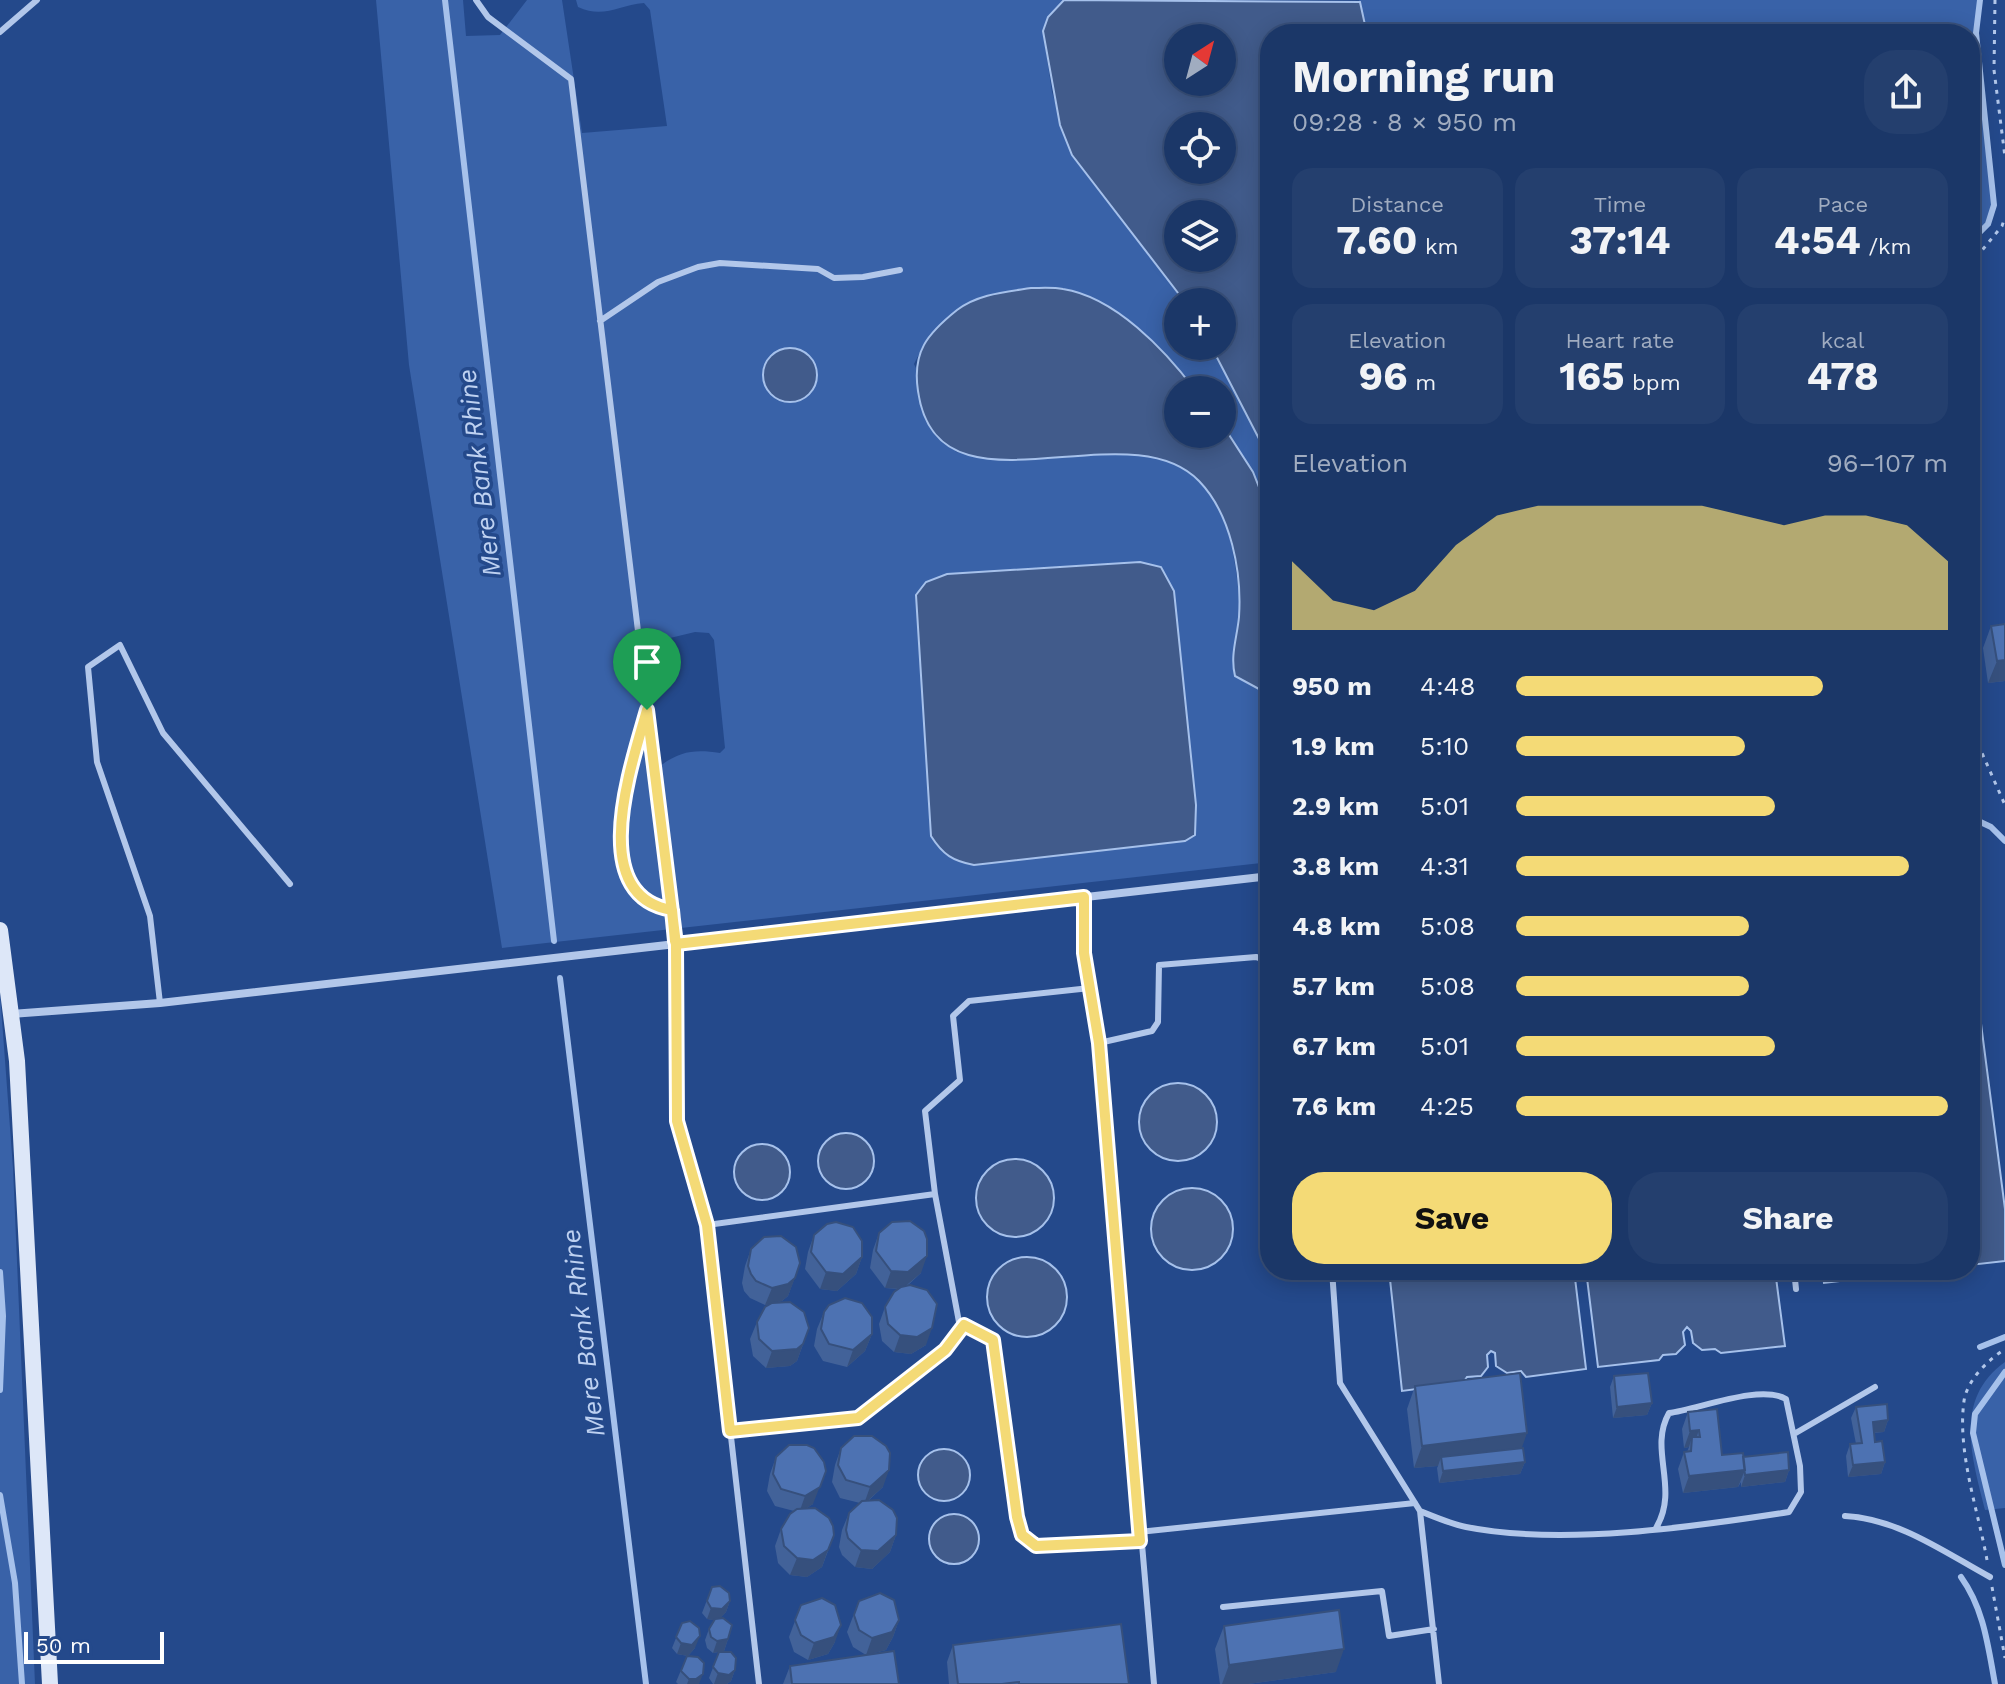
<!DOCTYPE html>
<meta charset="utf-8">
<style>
body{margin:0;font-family:"Work Sans",sans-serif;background:#243f6e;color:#f1f3f6;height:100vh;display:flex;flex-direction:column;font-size:30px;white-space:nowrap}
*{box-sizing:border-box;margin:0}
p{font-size:26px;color:#a0acc0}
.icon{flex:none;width:44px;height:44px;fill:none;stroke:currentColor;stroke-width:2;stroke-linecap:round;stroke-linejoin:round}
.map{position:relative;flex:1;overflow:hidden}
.drawer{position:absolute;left:1260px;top:24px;width:720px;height:1256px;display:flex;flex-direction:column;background:#1b3768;border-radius:32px;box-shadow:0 4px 20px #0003,0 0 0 2px #39517c}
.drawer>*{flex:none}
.needle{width:52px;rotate:36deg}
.controls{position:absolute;left:1164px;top:24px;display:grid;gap:16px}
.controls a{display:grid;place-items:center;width:72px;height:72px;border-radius:50%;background:#1b3768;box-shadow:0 4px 20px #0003,0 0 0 2px #39517c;font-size:40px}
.scale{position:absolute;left:24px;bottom:20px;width:140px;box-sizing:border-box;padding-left:8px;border:4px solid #fff;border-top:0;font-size:22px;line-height:28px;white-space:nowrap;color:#fff;-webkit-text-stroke:6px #24498b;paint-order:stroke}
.pin{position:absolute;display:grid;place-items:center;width:68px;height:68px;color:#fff;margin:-82px -34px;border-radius:50% 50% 50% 0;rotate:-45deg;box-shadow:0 0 8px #0007}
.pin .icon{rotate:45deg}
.round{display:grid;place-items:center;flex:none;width:84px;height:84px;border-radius:32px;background:#243f6e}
.head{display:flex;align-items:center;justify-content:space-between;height:136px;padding:0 32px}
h1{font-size:44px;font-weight:700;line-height:60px}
.figures{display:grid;grid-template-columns:repeat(3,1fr);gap:12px;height:136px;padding:8px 32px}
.figures div{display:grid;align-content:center;border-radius:20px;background:#243f6e;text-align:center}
.figures b{font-size:40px;font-weight:700}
.figures small{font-size:22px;font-weight:400}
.figures p{font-size:22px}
.chart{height:224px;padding:16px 32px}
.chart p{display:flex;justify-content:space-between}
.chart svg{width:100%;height:144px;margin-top:8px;fill:#f4da76;opacity:.7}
.primary-button{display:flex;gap:16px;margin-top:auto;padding:16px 32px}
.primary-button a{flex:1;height:92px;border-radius:32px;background:#f4da76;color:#111;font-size:32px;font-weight:700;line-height:92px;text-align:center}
.primary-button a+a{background:#243f6e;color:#f1f3f6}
ul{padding:0 32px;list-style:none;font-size:26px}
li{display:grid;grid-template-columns:128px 96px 1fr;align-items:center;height:60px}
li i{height:20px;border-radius:10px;background:#f4da76}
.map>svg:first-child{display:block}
.green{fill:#3962a8;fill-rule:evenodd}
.water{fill:#415b8b;stroke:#a6c1eb;stroke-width:2;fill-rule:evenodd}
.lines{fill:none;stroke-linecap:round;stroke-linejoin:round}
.stream{stroke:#a6c1eb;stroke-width:6}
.path{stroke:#b2c7ea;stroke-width:3;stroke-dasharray:4 6;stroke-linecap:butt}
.lane{stroke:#b2c7ea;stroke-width:6}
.street{stroke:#b2c7ea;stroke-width:8}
.secondary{stroke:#dde7f8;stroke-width:16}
.wall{fill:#426299}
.shaded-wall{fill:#36507d}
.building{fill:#4d72b2;stroke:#36507d;stroke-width:2}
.route-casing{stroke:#fff;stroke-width:16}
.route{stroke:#f4da76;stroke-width:10}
.labels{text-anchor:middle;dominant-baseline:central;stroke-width:7;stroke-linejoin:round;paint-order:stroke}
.water-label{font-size:26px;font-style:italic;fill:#bed1f1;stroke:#24498b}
</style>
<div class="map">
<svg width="2005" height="1684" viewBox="0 0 2005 1684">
<rect width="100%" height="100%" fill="#24498b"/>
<!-- green -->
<path class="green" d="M376,0H463L466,36L500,35L527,0H562L582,133L667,126L650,10L644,3C618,5 604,19 578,7L576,0H1064L1048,17L1043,31L1052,92L1072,156L1185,302H1178V346H1211L1270,460V515L1253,472L1222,424V390H1195C1143,323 1082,271 994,295C955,305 932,329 914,364L956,452C976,456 996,460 1017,460C1106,459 1206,422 1231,544C1236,568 1240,592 1239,616C1237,638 1230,655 1235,676L1270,695V862L502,948L409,365ZM916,595L1195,835L1185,841L974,865L931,836ZM695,632L709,633L714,640L725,748L720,753C695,749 680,751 660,766L645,644Z
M1359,0H1980L1976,33L1994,205L1988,224L1970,242V34H1367Z
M0,993L13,1168L35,1684H0Z
M2005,1362V1508L1985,1510C1972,1458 1953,1399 2005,1362Z"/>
<!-- water -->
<path class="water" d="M1064,0L1360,2L1367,34H1270V460L1211,346H1222V302H1185L1072,155L1060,125L1043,31L1048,17ZM1178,38H1222V82H1178ZM1178,126H1222V170H1178ZM1178,214H1222V258H1178Z
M1031,288C1041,288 1053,287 1063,289C1115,297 1165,350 1195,390H1178V434H1222V424L1253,472L1270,515V695L1235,676C1230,655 1237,638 1239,617C1242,572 1231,514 1199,481C1127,406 937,527 918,391C912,352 927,334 957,310C978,294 1005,292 1031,288Z
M763 375a27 27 0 1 1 54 0a27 27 0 1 1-54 0Z
M1140,562L1161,567L1174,591L1196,805L1195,835L1185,841L974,865C953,861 943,855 931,836L916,595L926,582L947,574Z
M1976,985L2005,1209V1261L1970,1265V986Z
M1139 1122a39 39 0 1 1 78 0a39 39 0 1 1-78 0Z
M818 1161a28 28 0 1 1 56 0a28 28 0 1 1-56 0Z
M734 1172a28 28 0 1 1 56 0a28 28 0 1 1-56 0Z
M976 1198a39 39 0 1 1 78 0a39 39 0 1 1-78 0Z
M1151 1229a41 41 0 1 1 82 0a41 41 0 1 1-82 0Z
M987 1297a40 40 0 1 1 80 0a40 40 0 1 1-80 0Z
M1389,1270H1574L1586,1369L1526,1377L1521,1371L1507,1373L1496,1366L1495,1353L1491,1351L1487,1355L1488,1367L1481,1376L1467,1377L1463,1383L1402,1391Z
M1586,1270H1775L1785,1346L1721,1353L1715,1349L1702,1350L1693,1343L1691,1331L1687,1327L1683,1332L1685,1345L1676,1354L1663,1355L1659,1360L1598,1367Z
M1822,1270H1932L1824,1283Z
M918 1475a26 26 0 1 1 52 0a26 26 0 1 1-52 0Z
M929 1539a25 25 0 1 1 50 0a25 25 0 1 1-50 0Z"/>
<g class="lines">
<!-- stream -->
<path class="stream" d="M445,0L554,941
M1970,242L1988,224L1994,205L1976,33L1980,0
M1972,818L1991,827L2005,841
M560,978L646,1684
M0,1272L3,1316L0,1390
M1980,1347L2005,1337
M2005,1372L1975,1414L1973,1433L2005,1565
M0,1495L15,1583L22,1684
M1961,1577C1984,1609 1988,1646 1995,1684"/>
<!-- path -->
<path class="path" d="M1995,0L1994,70L2005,157
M1970,265L2002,226L2005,217
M1970,726L2005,805
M1987,1560C1978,1510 1957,1452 1964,1401C1967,1380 1988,1360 2005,1349
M1992,1587L2005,1658"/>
<!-- lane -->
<path class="lane" d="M476,0L488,17L571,79L676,944L677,1121L707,1225L759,1684
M0,32L37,0
M600,321L658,282L698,267L720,263L818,269L834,278L863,277L900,270
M646,716C630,769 586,896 672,910
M1084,897V953L1099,1043L1154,1684
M1090,988L969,1001L953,1016L960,1080L925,1111L935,1194L959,1322L993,1340L1017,1517L1022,1535L1036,1546L1140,1541
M160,1003L150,916L97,762L88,667L120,645L163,733L290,884
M1099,1043L1152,1031L1158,1022L1159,965L1256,957L1270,961
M707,1225L935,1194
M1332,1270L1340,1383L1420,1511L1439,1684
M1794,1270L1796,1289
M730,1431L858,1418L945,1350L964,1325
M1794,1434L1875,1387
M1420,1511C1435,1517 1451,1524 1466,1527C1562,1546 1693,1527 1789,1512L1801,1492L1800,1466L1786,1399C1760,1384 1699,1409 1669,1413C1648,1450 1680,1488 1656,1528
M1845,1516C1899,1519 1944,1552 1990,1577
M1139,1532L1415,1503
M1223,1607L1382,1591L1389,1636L1434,1629"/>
<!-- street -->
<path class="street" d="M11,1014L160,1003L1270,876"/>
<!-- secondary -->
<path class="secondary" d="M0,930L17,1061L50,1684"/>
</g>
<!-- wall -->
<path class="wall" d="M1991,626L2005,681L1988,683L1983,648Z
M879,1233L921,1273L907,1286L926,1345L911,1354L894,1352L882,1341L879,1324L885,1307L897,1289L885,1288L870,1268L873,1250Z
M814,1235L862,1257L856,1274L837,1291L820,1289L805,1269L808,1252Z
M751,1249L800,1263L788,1296L782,1301L777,1302L809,1328L797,1361L790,1366L766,1368L753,1356L750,1339L757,1322L770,1304L765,1305L750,1298L744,1291L742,1283L745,1266Z
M824,1312L872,1334L865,1351L847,1367L823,1361L814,1346L817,1329Z
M1614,1376L1652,1403L1647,1415L1613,1418L1610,1387Z
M1415,1386L1522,1448L1525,1462L1520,1474L1439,1483L1437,1468L1438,1466L1414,1468L1407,1409Z
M1856,1407L1888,1420L1884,1432L1874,1433L1875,1442L1885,1462L1881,1474L1848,1477L1846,1456L1850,1444H1856L1851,1418Z
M1688,1412L1722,1455L1743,1457L1789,1470L1785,1482L1741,1487V1482L1738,1487L1683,1493L1678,1469L1684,1452H1687L1689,1447L1684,1448L1682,1429Z
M841,1448L883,1487L868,1501L896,1535L890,1552L872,1569L855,1567L842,1555L839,1547L842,1530L849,1513L860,1503L840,1498L832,1482L835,1465Z
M776,1457L813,1504L805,1509L834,1535L822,1567L807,1577L790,1575L778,1563L775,1546L781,1529L794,1511L775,1506L767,1491L770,1474Z
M712,1587L730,1601L726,1612L720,1618L728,1639L724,1651L713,1653L707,1648L705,1640L709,1629L714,1620L707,1619L702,1613Z
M859,1601L899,1620L893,1637L886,1650L866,1655L853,1647L847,1632Z
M801,1605L835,1642L828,1654L808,1660L794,1652L789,1637Z
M682,1623L695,1648L688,1656L677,1654L672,1648Z
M1224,1626L1336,1672L1248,1684H1220L1215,1649Z
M953,1645L1129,1684H949L947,1662Z
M719,1652L735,1670L731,1681L727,1684H713L709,1678Z
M687,1656L699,1684H678L676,1682Z
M790,1666L899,1684H783Z"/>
<!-- shaded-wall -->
<path class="shaded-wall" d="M2005,660V681L1988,683L1997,661Z
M927,1256L921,1273L902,1289L885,1288L891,1271Z
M862,1257L856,1274L837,1291L820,1289L826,1272Z
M795,1278L788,1296L782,1301L765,1305L772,1288Z
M932,1328L926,1345L911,1354L894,1352L900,1335Z
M872,1334L865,1351L847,1367L853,1350Z
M803,1344L797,1361L790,1366L766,1368L772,1351Z
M1652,1403L1647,1415L1613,1418L1617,1407Z
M1888,1420L1884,1432L1868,1433L1873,1422Z
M1699,1430L1693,1447L1692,1437L1689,1447L1684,1448L1690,1431Z
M1527,1433L1519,1456L1441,1457L1438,1466L1414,1468L1422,1446Z
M1525,1462L1520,1474L1439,1483L1443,1471Z
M1885,1462L1881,1474L1848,1477L1853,1465Z
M889,1470L883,1487L864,1504L870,1487Z
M1745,1470L1738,1487L1683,1493L1689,1476Z
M1789,1470L1785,1482L1741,1487L1745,1475Z
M826,1471L813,1504L799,1513L805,1496Z
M896,1535L890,1552L872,1569L855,1567L861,1550Z
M828,1550L822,1567L807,1577L790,1575L797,1558Z
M730,1601L726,1612L718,1621L707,1619L711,1608Z
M899,1620L893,1637L886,1650L866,1655L872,1638Z
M841,1625L835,1642L828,1654L808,1660L814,1643Z
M700,1636L695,1648L688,1656L677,1654L681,1643Z
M728,1639L724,1651L713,1653L717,1641Z
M1344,1649L1336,1672L1248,1684H1222L1229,1665Z
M735,1670L731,1681L727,1684H714L718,1673Z
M703,1674L699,1684H687L689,1679Z"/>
<!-- building -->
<path class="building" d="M2005,624V660L1997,661L1991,626Z
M910,1221L924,1231L927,1239V1256L908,1272L891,1271L876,1251L879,1233L892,1222Z
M836,1222L853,1227L862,1241V1257L843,1274L826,1272L811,1252L814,1235L827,1224Z
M781,1236L796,1247L800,1263L795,1278L788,1284L772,1288L756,1281L751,1274L748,1266L751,1249L764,1237Z
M910,1285L927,1290L937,1304L932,1328L917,1337L900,1335L888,1324L885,1307L894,1292L901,1287Z
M845,1298L862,1303L872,1317V1334L853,1350L829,1344L821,1329L824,1312L829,1305Z
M790,1302L804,1312L809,1328L803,1344L797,1349L772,1351L759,1339L757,1322L765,1307L772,1303Z
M1520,1373L1527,1433L1422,1446L1415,1386Z
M1648,1373L1652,1403L1617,1407L1614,1376Z
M1887,1404L1888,1420L1873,1422L1875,1442L1882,1441L1885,1462L1853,1465L1850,1444L1862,1443L1856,1407Z
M1717,1409L1722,1455L1743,1453L1745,1470L1689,1476L1684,1452L1691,1451L1692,1437H1700L1699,1430L1690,1431L1688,1412Z
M854,1436H872L886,1446L890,1453L889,1470L870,1487L846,1480L838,1465L841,1448Z
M789,1445H807L814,1448L824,1462L826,1471L820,1487L805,1496L781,1489L773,1474L776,1457Z
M1523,1448L1525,1462L1443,1471L1441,1457Z
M1788,1452L1789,1470L1745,1475L1743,1457Z
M879,1500L893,1510L897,1518L896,1535L878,1551L861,1550L848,1538L846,1530L849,1513L862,1501Z
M815,1508L829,1518L833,1526L834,1535L828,1550L813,1560L797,1558L784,1546L781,1529L790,1514L797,1509Z
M720,1586L729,1593L730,1601L722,1609L711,1608L707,1601L712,1587Z
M880,1593L894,1600L899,1620L892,1632L872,1638L859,1630L854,1615L859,1601Z
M822,1598L835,1605L841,1625L834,1637L814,1643L801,1635L795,1620L801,1605Z
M1339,1610L1344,1649L1229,1665L1224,1626Z
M723,1618L732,1625L728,1639L717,1641L711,1637L709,1629L715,1619Z
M690,1621L699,1628L700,1636L692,1645L681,1643L676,1637L682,1623Z
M1121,1624L1129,1684H1019V1682L1002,1684H958L953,1645Z
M894,1651L899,1684H792L790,1666Z
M719,1652H731L736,1658L735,1670L729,1675L718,1673L713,1667Z
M687,1656L698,1657L704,1663L703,1674L696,1679H689L681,1671Z"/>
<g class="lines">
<defs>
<path id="route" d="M647,710L676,944L677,1121L707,1225L730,1431L858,1418L945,1350L964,1325L993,1340L1017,1517L1022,1535L1036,1546L1140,1541L1099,1043L1084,953V897L676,944L675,941L672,910C585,896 632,764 647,710"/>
</defs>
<!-- route casing -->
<use href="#route" class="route-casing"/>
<!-- route -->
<use href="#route" class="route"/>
</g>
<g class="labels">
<!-- water labels -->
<g class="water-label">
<text transform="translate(479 473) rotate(-97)">Mere Bank Rhine</text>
<text transform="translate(583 1333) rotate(-97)">Mere Bank Rhine</text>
</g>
</g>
</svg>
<div class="controls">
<a><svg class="needle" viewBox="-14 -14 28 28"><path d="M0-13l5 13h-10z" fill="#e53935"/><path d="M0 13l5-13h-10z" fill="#a0acc0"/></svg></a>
<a><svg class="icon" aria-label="locate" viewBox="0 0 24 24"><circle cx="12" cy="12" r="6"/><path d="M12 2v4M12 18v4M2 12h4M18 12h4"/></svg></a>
<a><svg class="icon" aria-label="layers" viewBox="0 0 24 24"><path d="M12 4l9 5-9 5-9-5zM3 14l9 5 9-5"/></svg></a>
<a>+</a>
<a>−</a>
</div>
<div class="scale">50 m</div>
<div class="pin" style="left:647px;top:710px;background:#1e9e55"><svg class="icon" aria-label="arrive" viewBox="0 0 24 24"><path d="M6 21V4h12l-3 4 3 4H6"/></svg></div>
<section class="drawer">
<div class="head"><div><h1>Morning run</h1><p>09:28 · 8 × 950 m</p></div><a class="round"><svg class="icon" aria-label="share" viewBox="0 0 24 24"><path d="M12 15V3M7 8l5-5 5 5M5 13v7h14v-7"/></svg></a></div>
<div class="figures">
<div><p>Distance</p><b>7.60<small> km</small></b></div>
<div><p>Time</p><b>37:14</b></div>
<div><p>Pace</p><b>4:54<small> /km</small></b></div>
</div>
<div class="figures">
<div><p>Elevation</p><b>96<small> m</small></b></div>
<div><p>Heart rate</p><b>165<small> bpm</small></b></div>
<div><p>kcal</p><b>478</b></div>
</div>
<div class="chart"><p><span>Elevation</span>96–107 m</p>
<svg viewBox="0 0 160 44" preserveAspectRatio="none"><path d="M0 44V23L10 35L20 38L30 32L40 18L50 9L60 6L70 6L80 6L90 6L100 6L110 9L120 12L130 9L140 9L150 12L160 23V44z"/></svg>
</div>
<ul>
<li><b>950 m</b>4:48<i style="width:71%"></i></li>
<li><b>1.9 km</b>5:10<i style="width:53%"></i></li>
<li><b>2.9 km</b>5:01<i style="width:60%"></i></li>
<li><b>3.8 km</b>4:31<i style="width:91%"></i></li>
<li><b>4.8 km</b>5:08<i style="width:54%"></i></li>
<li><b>5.7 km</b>5:08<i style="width:54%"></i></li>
<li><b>6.7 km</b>5:01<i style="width:60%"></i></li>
<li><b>7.6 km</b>4:25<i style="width:100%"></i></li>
</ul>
<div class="primary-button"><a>Save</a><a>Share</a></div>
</section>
</div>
